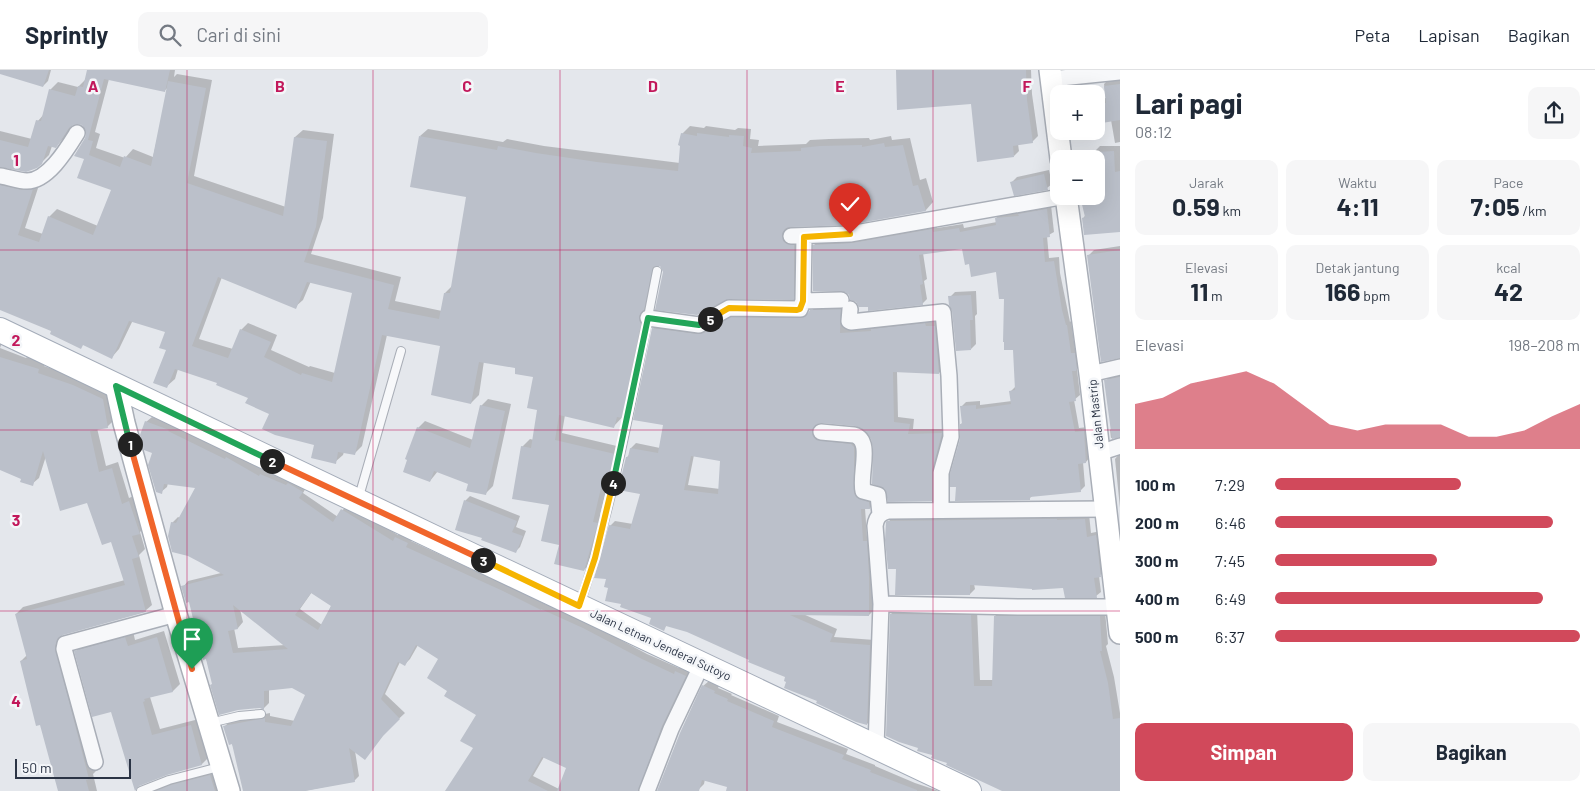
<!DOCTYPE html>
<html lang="id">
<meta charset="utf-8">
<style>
body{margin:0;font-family:Barlow,sans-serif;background:#f6f6f7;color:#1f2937;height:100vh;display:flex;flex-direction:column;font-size:19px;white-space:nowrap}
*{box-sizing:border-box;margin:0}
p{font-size:16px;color:#747a83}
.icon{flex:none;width:28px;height:28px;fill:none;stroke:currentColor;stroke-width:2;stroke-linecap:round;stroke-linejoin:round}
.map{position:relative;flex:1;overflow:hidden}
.sheet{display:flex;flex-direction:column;background:#fff;width:475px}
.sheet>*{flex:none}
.tools{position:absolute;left:1050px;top:15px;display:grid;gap:10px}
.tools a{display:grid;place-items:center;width:55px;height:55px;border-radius:10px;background:#fff;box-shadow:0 5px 20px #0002;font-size:25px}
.scale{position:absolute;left:15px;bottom:12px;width:116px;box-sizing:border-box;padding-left:5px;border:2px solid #2b3445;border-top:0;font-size:14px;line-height:18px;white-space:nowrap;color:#2b3445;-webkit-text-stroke:4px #f4f6f9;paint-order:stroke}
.pin{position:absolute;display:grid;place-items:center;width:42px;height:42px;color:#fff;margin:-51px -21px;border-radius:50% 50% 50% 0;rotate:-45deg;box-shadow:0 0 5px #0007}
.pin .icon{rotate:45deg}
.km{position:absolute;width:25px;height:25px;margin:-12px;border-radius:50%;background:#222;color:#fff;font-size:14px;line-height:25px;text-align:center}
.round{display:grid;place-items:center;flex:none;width:52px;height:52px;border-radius:10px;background:#f6f6f7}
.head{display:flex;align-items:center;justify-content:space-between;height:85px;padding:0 15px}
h1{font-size:28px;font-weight:700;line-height:38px}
.stats{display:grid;grid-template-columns:repeat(3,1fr);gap:8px;height:85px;padding:5px 15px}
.stats div{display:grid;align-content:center;border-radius:10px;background:#f6f6f7;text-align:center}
.stats b{font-size:25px;font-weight:700}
.stats small{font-size:14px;font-weight:400}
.stats p{font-size:14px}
.chart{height:140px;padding:10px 15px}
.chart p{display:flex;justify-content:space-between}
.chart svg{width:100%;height:90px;margin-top:5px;fill:#d1495b;opacity:.7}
.cta{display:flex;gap:10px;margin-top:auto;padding:10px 15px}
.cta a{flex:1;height:58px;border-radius:10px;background:#d1495b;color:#fff;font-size:20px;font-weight:700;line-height:58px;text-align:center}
.cta a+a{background:#f6f6f7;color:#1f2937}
ul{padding:0 15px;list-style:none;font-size:16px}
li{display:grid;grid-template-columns:80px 60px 1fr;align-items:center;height:38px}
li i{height:12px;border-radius:6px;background:#d1495b}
header{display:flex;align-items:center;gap:30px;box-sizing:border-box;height:70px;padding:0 25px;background:#fff;border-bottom:1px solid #e0e1e3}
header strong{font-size:24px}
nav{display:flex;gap:28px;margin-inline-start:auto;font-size:18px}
.search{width:350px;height:45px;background:#f6f6f7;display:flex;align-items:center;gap:12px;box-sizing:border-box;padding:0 18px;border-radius:10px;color:#747a83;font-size:19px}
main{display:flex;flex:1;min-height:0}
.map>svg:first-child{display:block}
.shadow{fill:#0003;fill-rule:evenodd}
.building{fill:#bbc0ca;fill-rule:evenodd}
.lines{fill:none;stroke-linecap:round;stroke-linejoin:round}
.lane-casing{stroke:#a9aeb7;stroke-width:10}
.street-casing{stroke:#a9aeb7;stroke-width:18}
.secondary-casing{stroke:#a9aeb7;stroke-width:24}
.primary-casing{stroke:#a3abb8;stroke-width:26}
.lane{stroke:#f7f8fa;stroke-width:8}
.street{stroke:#f7f8fa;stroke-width:15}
.secondary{stroke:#fff;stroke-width:21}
.primary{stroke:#fff;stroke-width:24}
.split-1-casing{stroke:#fff;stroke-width:10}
.split-2-casing{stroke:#fff;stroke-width:10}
.split-3-casing{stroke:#fff;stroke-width:10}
.split-4-casing{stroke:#fff;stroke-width:10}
.split-5-casing{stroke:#fff;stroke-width:10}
.split-6-casing{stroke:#fff;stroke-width:10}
.split-1{stroke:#f0652b;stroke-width:6}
.split-2{stroke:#22a559;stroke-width:6}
.split-3{stroke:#f0652b;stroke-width:6}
.split-4{stroke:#f5b400;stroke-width:6}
.split-5{stroke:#22a559;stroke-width:6}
.split-6{stroke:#f5b400;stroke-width:6}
.grid{fill:none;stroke:#c2185b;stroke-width:1;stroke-opacity:0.55}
.labels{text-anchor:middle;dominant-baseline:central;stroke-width:5;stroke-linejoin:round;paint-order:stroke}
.street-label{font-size:12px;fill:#2b3445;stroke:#f4f6f9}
.grid-label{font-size:16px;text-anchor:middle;font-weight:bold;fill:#c2185b;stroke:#f4f6f9;stroke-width:5;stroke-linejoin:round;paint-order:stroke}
</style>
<header>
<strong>Sprintly</strong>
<div class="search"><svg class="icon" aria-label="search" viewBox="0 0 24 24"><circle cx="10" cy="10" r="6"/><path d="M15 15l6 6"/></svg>Cari di sini</div>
<nav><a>Peta</a><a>Lapisan</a><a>Bagikan</a></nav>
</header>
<main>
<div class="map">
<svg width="1120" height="721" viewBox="0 0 1120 721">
<rect width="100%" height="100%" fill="#e4e7ec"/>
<!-- shadow -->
<path class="shadow" d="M20,0H51L48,11L43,16Z
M88,0H175L174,7L177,4L212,10L194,106L286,137L295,67L303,60L334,64L323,148L311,184L401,207L395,231L442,241L445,223L452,216L468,126L420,66L428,59L503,72L507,69L544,76L680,93L682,64L690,56L704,58L706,56L735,60L738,58L751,59L750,69L759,70L758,76L806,74L810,70L829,69L869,68L870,70L891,66L892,70L910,68L920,110L926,108L933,132L926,140L849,153L790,155V163L802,168L801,221L793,228L664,201L661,195H659L651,231L646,238L648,245L630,339L614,356L565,345L562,363L621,377L614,409L607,417L600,445L605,446L592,492L584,500L561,474L550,434L522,377L530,369L534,370L539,339L534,306L517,297L484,291L479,325L471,333L442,275L387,265L362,376L354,384L344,382L343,385L335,392L316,374L250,327L219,312L178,299L175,309L167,316L166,261L133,250L119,279L112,287L0,238V103L40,112L25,158L43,164L49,147L57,139L98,156L112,120L86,88L88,63L83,54L77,52L73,54L63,69L55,77L52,76L49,85L41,93L0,96V61L32,69L38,51L44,44L50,20L58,12L78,17L86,9ZM109,9L165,20L169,17L153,87L133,79L125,88L96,78L100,64L95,62ZM222,207L295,237L303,230L311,211L354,222L335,303L310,296L309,297L271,280L277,265L248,253L241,260L233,279L199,269Z
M897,0H1031L1032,24L1038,66L1032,72L1018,74L1019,81L1014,86L972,32Z
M1120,6V72L1115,73L1111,50L1096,52V29L1106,28L1104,14L1110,8Z
M1100,76H1120V160L1083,149L1096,126V89H1092L1095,88L1094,82Z
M1049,100L1052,114L1047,118L1012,112L1017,107Z
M1051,135L1054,162L1047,166L1049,188L1059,187L1060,203L1070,252L1071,251L1075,279H1079L1080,295L1077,299L1080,325L1074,330L1079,358L1088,357L1090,387L1086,392H1083L1085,416L1080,421L1033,425L1029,429L961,369V354L963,352L962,336L966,332L980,331V335L1012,331L1011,321L1016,316L1014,279L1005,227L997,200L970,193L963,177L923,183L927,209L924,211L927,229L922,234L869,235L850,224L814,175L819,171L936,155L937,158L963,154L964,158L997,152L996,148L1001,144L1022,142L1024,140Z
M1120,176V287L1088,186L1094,180Z
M976,221L977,244L975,246L976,274L971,279L954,241L950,227L955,222Z
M845,235L844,258L875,257L930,249V252H939L944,298L939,303L897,301L898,347L914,349L913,359H946L936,425L931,430L875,379L872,368L865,359L855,354L818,352L816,355L817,361L856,370L874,433L870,438H865L867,467H871L874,501V540L869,545L803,544L837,559L834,567L875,570L872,649L867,654L819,630L788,611L787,606L688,561L667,555L663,559L653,547L622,533L610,517V456L615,451L633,454L642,423L627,387L630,384L631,378L636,373L660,378L665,354L653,259L658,254L704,260L710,259L737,243L806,244L810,243L816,236ZM694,385L722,390L720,419L688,415Z
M0,272L2,273L0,278L26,288L27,287L45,293L44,296L80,308L109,322L114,350L107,357L97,358L106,396L118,392L129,428L136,425L146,456L140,462L145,479L139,485L152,535L145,541L62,564L61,574L96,701L93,704L97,721H60L41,653L21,591L27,585L16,544L23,537L125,510L112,470L87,432L46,386L39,408L32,414L23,408L0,399Z
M1120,302V366L1111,368L1110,360L1112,358L1106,311L1111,305Z
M488,329L511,334L493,416L486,423L469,413L438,401L430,411L418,358L425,351L473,370L481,336Z
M152,347L173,354V356L231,384L233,383L265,401L267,399L307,416L303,423L338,447L347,434L398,465L401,463L413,468L411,471L508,516L547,535L548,534L589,553L647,584L679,598L681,596L691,600L668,648L643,711L646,721H446L475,678L477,645L449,620L440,589L418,575L410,589L405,594L400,592L385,624L405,643L388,659L365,688L355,681L359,706L354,711L304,721H251L225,656L230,651L270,643V646L295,651L307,625L292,617L269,619V633L264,638L213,613L190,530L183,517L188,511L221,503L172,453L178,447L180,448L197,417L168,413L167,417L161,422L146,352ZM312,522L332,534L322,555L300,539ZM240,539L285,575L238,578L234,558H238L243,552ZM544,687L568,698L559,719L533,706Z
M1120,383V438L1115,389Z
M470,426L520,446L516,457L526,461L520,477L516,481L465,431Z
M1089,444L1091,463L1101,461L1105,501L1099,506L1101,522L1096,526L1064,517L974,514L975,519L970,524L897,497L887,453L892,448Z
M897,538L977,540L980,610H994L995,546L1001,540L1105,541L1108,574L1106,576L1114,607L1120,643V721H1005L891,544Z
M133,561L135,570L164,561L180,614L173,621L150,627L160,659L199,649L209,687L202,694L167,703L112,641L76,582L83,574Z
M709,611L719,616L718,618L732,624L731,625L779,646L777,652L848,679L846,684L875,695V696L915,713L939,721H727L729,716L705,709L704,714L698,720L658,721L703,616Z
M217,698L224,721H152L155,718Z"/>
<!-- building -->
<path class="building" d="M0,0H49L43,17L0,4Z
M87,0H170L165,22L104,9L88,70L93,71L89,85L120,97L124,86L151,96L168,11L206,18L187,113L283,146L294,67L327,71L316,157L304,192L394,215L388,239L439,249L444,223H450L466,127L410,117L419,66L497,80L498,76L536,83L597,92L678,101L680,76L678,75L681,63L697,66V63L729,67V65L744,66L743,76L752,78L751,83L801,81V78L820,76L862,75V77L884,73L885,77L903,75L913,116L918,115L926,141L849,155L791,157L786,158L783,162V171L787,174L794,175V230L729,229L697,245L655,240L663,202L660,196L653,197L644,240L639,246L641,254L622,348L617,347L614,358L559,345L555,370L615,384L607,419L601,418L593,452L598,453L584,501L554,494L559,475L541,471L549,435L512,429L521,376L531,378L537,340L527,338L533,307L515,304V298L479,292L471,334L431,325L440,276L382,265L355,385L338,382L336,394L311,388L314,375L275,365L262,359L269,344L245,333L248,328L216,315L217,313L175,299L167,318L153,313L166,280L159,278L165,262L129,251L112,289L83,275L81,279L50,264L51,261L0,240V115L22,120L33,119L18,165L39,172L48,146L93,165L111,120L77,108L84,89L74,86L85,68L86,63L82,55L78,54L73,55L69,58L56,78L48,76L42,94L37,98L26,102L0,97V70L28,77L36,50L41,51L49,19L75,26L78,16L83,17ZM218,207L296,239L307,212L352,223L332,312L302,303L301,305L264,287L271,272L240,259L228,288L192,276Z
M896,0H1026L1027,30L1033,73L1013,76L1014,87L977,92L971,34L897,40Z
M1120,14V50L1096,54V34L1106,33L1104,16Z
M1114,81L1115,102L1120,101V162L1084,165L1082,148L1085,147L1080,126H1096V82Z
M1044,104L1048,120L1014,126L1010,112Z
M1047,139L1050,167L1043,168L1045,192L1054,191L1062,240L1066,255H1067L1071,283H1075L1077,298L1076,301H1072L1076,331L1069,332L1075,362L1084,361L1086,393L1078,394L1081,422L1030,427V430L955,431L956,417H950V404L960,369V354H962L960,336L976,335V339L1011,334L1009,321L1015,320L1013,280H1004V272H1003L1004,229H999L996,202L971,207L969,194L965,195L962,179L919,185L923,214L920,215L923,235L868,241V237H859L856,232L850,230L849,225L845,222L813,221V175L852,173L932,159L933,162L959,158L960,162L996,155L995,148L1019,146L1018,144Z
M1120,180V288L1101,292L1087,185Z
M971,225L973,250H970L971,280L956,281L952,241L949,235L948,226Z
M841,239L840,263L871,261V259L925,253L926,256H935L939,304L893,302L894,352L910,354L908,364L942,363L932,401V431L888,432L885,419L872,414L873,379L871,369L864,360L855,356L822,353L817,354L812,361L813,366L816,370L851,374L854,377V422L856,427L869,432L870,439H861L863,471H867L869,506V546L790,545L833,564L830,572L870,575L867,655L856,652L816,633L817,631L784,618L786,612L784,611L785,607L748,592L749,590L687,562L666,556L664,561L649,554L651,548L620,537L621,534L605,531L608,518L604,517L606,509L594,508L609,455L630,459L640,424L618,420L626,387H628L630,378L658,383L663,355L633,350L652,258L698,264L704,263L731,247L800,248L806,246L810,240ZM691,386L720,391L718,424L684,420Z
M0,287L39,299L38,303L73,315L103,329L108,358L90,361L99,402L112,398L122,434L129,431L140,464L132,466L139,487L132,489L146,542L63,565L58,568L55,577L89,709L86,710L89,721H58L40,655L36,656L20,591L27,589L15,544L125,515L111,472L102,475L87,433L60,441L43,381L33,416L20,412L21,409L0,400Z
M1120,307V367L1112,369L1104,310Z
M480,335L505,341L486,425L466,421L468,414L434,401L430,412L403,402L407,390L405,389L417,357L470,378Z
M145,351L169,360L168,361L225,389L226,387L259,406L260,404L286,415L288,413L303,422L299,428L333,452L341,439L393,471L395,467L408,473L406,477L503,521L541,540V539L583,558L642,589L674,604L675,601L686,606L662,656L638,721H557L566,698L542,687L528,711L548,721H445L473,678L460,671L476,645L444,626L447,621L427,608L438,589L416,575L405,596L398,592L381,629L400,649L383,666L365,690L349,678L355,712L305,721H243L232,674L229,675L223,656L265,648V652L291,656L305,625L292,618L264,621V640L260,638L238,640L219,645L210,615L212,614L206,589L203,590L189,532L186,533L181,516L224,505L188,486L172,482L168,466L171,452L176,453L195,418L164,414L162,424L156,422L148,395L152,383L144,380L140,365ZM311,523L331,536L318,560L295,545ZM233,535L288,579L233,583L228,561L238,559Z
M464,430L517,451L512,462L523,466L516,483L481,470L482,468L455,460Z
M1029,449H1057V450L1085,449L1087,467L1096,465L1101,507L1094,508L1097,528H1065L1063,518L1032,520V519L970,515V525H895L896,499H888L885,470L886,452L887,451Z
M890,544L971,545L974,616H992L994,546H1100L1102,581H1100L1108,613L1113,649L1120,648V721H1002L946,695L947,693L931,688L932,685L917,681L918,678L899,672L886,666Z
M125,567L128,576L157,567L173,622L144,629L145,631L143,632L152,665L191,655L202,695L167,705L139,716L135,721L111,642L92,647L74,581Z
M702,615L715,621L714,623L728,629L727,631L774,651L772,657L844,685L842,689L871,700L870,702L917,720V721H726L727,717L702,710L699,721H657L680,663Z
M210,705L215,721H156L171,715Z"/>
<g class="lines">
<defs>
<path id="lane" d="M358,430L401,281
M580,534C616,426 635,312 657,201
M210,653L239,646L261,644
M141,721L169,710L219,697"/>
<path id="street" d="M1051,9L1120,2
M0,106C9,107 18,111 27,111C48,111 67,79 77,63
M791,166L850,164L1066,126
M803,231L841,230
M850,239L849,251L851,252L943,242L949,306L951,367L941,403V440
M648,248L699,255L729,238L800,239L803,231L804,167
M1090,304L1120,297
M821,362L854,365C873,370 859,404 863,421L878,425L880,444
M1099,383L1120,376
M881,534L875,456C876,447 880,443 888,441L1105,439
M876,677L881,534L1021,537H1116
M95,692L64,579L65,574L176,544
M647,721L671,659L702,594"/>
<path id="secondary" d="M1050,0L1061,89
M1066,126L1090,304L1120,563
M116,316L124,353L176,544L229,721"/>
<path id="primary" d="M0,260C322,416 646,567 969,721"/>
</defs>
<!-- lane casing -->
<use href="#lane" class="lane-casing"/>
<!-- street casing -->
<use href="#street" class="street-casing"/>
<!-- secondary casing -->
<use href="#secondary" class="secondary-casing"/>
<!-- primary casing -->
<use href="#primary" class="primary-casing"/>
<!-- lane -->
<use href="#lane" class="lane"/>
<!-- street -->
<use href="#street" class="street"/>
<!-- secondary -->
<use href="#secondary" class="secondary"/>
<!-- primary -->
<use href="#primary" class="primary"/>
</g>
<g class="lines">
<defs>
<path id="split-1" d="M130,374L192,599"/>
<path id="split-2" d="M130,374L116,316L272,391"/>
<path id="split-3" d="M272,391L483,490"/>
<path id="split-4" d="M483,490L579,536L595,488L613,413"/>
<path id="split-5" d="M613,413L648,248L699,255L710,249"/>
<path id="split-6" d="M710,249L729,238L797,240L800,239L803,231L804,167L850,164"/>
</defs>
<!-- split-1 casing -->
<use href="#split-1" class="split-1-casing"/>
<!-- split-2 casing -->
<use href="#split-2" class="split-2-casing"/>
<!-- split-3 casing -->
<use href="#split-3" class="split-3-casing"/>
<!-- split-4 casing -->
<use href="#split-4" class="split-4-casing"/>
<!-- split-5 casing -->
<use href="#split-5" class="split-5-casing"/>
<!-- split-6 casing -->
<use href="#split-6" class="split-6-casing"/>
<!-- split-1 -->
<use href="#split-1" class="split-1"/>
<!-- split-2 -->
<use href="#split-2" class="split-2"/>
<!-- split-3 -->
<use href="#split-3" class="split-3"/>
<!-- split-4 -->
<use href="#split-4" class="split-4"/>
<!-- split-5 -->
<use href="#split-5" class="split-5"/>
<!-- split-6 -->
<use href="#split-6" class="split-6"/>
</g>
<!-- grid -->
<path class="grid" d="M187,0V721M373,0V721M560,0V721M747,0V721M933,0V721M0,180H1120M0,360H1120M0,541H1120"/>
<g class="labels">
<!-- street labels -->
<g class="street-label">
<text transform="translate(1095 344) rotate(-96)">Jalan Mastrip</text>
<text transform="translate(661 574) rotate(25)">Jalan Letnan Jenderal Sutoyo</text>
</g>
</g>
<g class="grid-label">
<text x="93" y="22">A</text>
<text x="280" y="22">B</text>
<text x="467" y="22">C</text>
<text x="653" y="22">D</text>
<text x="840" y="22">E</text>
<text x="1027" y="22">F</text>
<text x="16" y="96">1</text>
<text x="16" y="276">2</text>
<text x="16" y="456">3</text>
<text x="16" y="637">4</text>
</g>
</svg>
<div class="tools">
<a>+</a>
<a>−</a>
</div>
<div class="scale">50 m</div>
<div class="pin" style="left:192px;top:599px;background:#1e9e55"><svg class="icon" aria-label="arrive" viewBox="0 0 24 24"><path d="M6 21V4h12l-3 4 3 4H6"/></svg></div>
<div class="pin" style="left:850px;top:164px;background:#d93025"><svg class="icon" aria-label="check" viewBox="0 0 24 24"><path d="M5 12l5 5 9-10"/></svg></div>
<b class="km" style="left:130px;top:374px">1</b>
<b class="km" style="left:272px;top:391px">2</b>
<b class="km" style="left:483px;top:490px">3</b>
<b class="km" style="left:613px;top:413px">4</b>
<b class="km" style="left:710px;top:249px">5</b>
</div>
<section class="sheet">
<div class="head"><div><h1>Lari pagi</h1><p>08:12</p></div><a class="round"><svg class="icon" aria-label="share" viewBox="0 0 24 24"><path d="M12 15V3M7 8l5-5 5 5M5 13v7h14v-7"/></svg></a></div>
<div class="stats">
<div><p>Jarak</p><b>0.59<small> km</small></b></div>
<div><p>Waktu</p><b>4:11</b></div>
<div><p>Pace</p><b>7:05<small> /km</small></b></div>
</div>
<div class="stats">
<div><p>Elevasi</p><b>11<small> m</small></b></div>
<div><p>Detak jantung</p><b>166<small> bpm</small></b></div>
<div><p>kcal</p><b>42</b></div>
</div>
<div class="chart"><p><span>Elevasi</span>198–208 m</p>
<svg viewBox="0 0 160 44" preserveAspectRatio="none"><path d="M0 44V22L10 19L20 12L30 9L40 6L50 12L60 22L70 32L80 35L90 32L100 32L110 32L120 38L130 38L140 35L150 28L160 22V44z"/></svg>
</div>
<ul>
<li><b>100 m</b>7:29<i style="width:61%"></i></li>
<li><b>200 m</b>6:46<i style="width:91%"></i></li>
<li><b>300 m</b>7:45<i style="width:53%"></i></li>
<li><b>400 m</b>6:49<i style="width:88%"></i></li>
<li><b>500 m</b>6:37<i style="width:100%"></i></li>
</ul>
<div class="cta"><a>Simpan</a><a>Bagikan</a></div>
</section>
</main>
